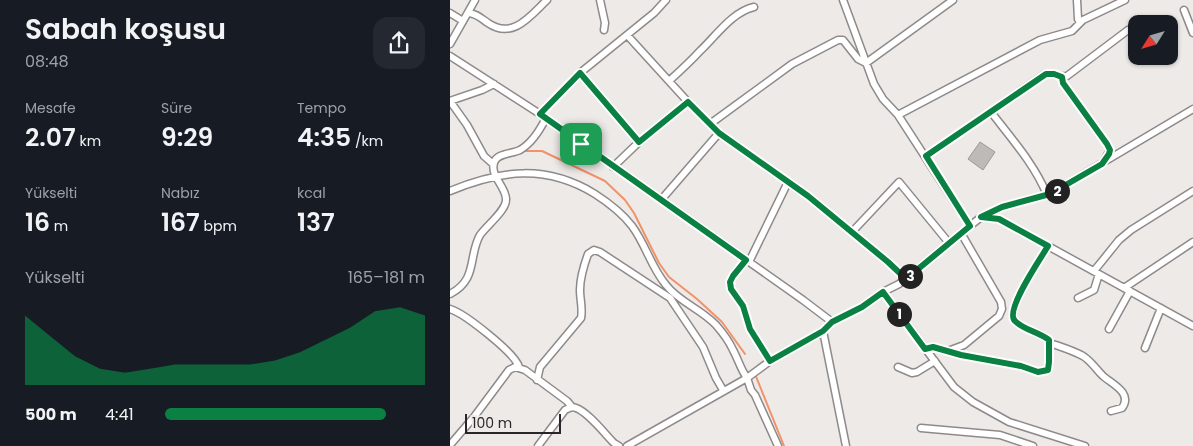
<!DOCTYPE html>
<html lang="tr">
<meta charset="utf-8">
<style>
body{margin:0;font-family:Poppins,sans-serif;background:#242831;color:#f1f3f6;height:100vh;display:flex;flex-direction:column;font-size:19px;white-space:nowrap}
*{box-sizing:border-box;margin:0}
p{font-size:16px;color:#9ea1a6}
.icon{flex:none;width:28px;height:28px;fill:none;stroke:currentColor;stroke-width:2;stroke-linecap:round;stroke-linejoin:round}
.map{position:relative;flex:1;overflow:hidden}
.sheet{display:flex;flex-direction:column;background:#171b24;width:450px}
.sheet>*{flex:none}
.needle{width:32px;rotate:233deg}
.fabs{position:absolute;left:678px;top:15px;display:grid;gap:10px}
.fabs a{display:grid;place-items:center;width:50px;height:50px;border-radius:10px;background:#171b24;box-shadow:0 1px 4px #0004;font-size:25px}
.scale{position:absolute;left:15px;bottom:12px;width:96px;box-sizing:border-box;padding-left:5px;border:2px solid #282626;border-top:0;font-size:14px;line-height:18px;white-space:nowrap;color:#282626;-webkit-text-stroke:4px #eeeae8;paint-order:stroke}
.pin{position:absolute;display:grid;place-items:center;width:42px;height:42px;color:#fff;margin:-21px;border-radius:10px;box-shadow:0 2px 8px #0006}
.km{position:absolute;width:25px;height:25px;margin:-12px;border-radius:50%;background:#222;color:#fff;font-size:14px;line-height:25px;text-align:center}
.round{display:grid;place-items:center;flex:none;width:52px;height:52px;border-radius:15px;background:#242831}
.headline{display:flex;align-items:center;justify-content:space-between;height:85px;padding:0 25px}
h1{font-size:28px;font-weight:600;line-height:38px}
.figures{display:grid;grid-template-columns:repeat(3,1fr);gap:8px;height:85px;padding:5px 25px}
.figures div{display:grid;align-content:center}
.figures b{font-size:25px;font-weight:600}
.figures small{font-size:14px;font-weight:400}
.figures p{font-size:14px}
.chart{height:140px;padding:10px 25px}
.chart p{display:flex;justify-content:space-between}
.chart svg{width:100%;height:90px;margin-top:5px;fill:#0b8043;opacity:.7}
ul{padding:0 25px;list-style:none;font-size:16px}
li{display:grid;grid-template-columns:80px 60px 1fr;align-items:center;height:38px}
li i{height:12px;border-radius:6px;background:#0b8043}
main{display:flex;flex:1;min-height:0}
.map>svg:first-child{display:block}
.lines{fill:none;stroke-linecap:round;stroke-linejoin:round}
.stream{stroke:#f19269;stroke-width:2}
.building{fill:#bebab8;stroke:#9c9897}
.minor-casing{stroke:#8e8a89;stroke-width:9}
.minor{stroke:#fff;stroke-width:6}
.route-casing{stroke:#fff;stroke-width:10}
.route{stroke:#0b8043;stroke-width:6}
</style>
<main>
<section class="sheet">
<div class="headline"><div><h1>Sabah koşusu</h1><p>08:48</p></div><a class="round"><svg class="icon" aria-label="share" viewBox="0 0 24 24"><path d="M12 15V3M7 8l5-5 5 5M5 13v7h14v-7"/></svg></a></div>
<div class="figures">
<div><p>Mesafe</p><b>2.07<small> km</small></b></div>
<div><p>Süre</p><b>9:29</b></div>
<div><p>Tempo</p><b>4:35<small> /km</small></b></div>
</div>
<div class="figures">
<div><p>Yükselti</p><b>16<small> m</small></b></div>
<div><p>Nabız</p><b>167<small> bpm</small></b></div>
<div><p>kcal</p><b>137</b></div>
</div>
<div class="chart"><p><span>Yükselti</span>165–181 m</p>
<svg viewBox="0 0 160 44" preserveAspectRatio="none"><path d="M0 44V10L10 20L20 30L30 36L40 38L50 36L60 34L70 34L80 34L90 34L100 32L110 28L120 22L130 16L140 8L150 6L160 10V44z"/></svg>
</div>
<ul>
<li><b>500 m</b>4:41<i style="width:85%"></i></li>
</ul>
</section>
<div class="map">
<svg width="743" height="446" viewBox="0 0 743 446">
<rect width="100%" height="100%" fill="#eeeae8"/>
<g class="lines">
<!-- stream -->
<path class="stream" d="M72,151H92L155,181L175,200L184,213L209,263L219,277L247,299L272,322L295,354
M305,374L334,446"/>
</g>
<!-- building -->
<path class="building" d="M530,142L545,152L533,170L518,159Z"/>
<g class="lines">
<defs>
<path id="minor" d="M150,0L155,23L154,30
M393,0L424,84L433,99L448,115L520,226
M627,0L628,19L630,23
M734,10L743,33
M0,13L13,21
M18,13C26,13 32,19 38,23C63,40 80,16 97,0
M177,35L238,102L269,133L358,196L438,262L456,279
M0,44L25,0
M0,56L90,114L353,300L382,322
M130,73L189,142
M612,77L613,83L657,144L660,150L654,161
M219,81C230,71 240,62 250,51C266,36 282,12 304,7
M0,101L17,125L34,156L43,164
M0,101L32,90L44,84
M541,112C561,138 585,165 597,195
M90,114L130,73L204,13L216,0
M448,115L590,40L622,31L633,20L675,0
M260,124L342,64L388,40H393L408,59L416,63L503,0
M476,156L595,74C603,72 609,78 617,76L678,30
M163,167L189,142L238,102
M0,191C51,170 96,164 145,194C159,203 172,213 182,226C196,245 201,267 216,285C229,302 251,309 266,325C273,333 279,341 283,350C288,359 291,370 297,378L177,446
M211,200L269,133
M532,217L552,207L600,194L743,109
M402,232L449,182L499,243
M296,260L283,276L280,282L281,289L293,306L300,329L320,361
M299,262L338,182
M644,271L669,240L681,230L743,191
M674,288L743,242
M433,292L504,387L523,402L559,422L635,446
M0,294C28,280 18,256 30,235C37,225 57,210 56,199C56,187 40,176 44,163C46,153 62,154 70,150C82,143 90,130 96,118
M628,298L644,290L649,274
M0,309C14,313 65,353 69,367
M659,329L680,291
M373,331L396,446
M600,343C611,347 622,350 633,356C641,361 646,369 653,376C662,384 683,393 672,408L661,411
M695,348L711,308
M475,349L483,347L511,355L571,366L588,372L598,370L599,362V340C589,332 574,330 565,321C554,311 591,258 598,246
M498,351L514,345L549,316L552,309L551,302L511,233
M448,367L462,373L467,372L485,361
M87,380L90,367L131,318C133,309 130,300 130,290C130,278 134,265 138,254L144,250L150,252L220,298L253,347L266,378L273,390
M471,428L550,435L583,446
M0,445L24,417L59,370L65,367L75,370L117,401L122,407
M88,446L115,410C119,408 122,406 126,408C138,412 155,434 164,443L169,446
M328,446L305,395L301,390L297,378L320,361L373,331L382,322L412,307L433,292L449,284L531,217L549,219L743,326"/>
</defs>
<!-- minor casing -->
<use href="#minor" class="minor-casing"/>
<!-- minor -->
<use href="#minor" class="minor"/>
</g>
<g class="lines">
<defs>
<path id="route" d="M130,73L189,142L238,102L269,133L358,196L438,262L456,279L520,226L476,156L596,74H604L612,77L613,83L657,144L660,150L659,154L652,164L600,194L552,207L531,217L549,219L598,246C591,258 554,311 565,321C574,330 589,332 599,340V362L598,370L588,372L571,366L511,355L483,347L475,349L433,292L412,307L382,322L373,331L320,361L300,329L293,306L281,289L280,282L283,276L296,260L90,114Z"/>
</defs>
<!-- route casing -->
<use href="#route" class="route-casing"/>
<!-- route -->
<use href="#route" class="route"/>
</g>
</svg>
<div class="fabs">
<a><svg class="needle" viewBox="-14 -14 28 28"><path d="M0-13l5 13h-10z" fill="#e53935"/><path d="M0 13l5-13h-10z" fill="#9ea1a6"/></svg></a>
</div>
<div class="scale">100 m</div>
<div class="pin" style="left:131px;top:144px;background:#1e9e55"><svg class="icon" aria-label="arrive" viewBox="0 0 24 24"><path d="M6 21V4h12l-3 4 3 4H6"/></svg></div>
<b class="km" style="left:449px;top:314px">1</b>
<b class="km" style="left:607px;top:191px">2</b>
<b class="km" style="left:460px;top:276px">3</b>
</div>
</main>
